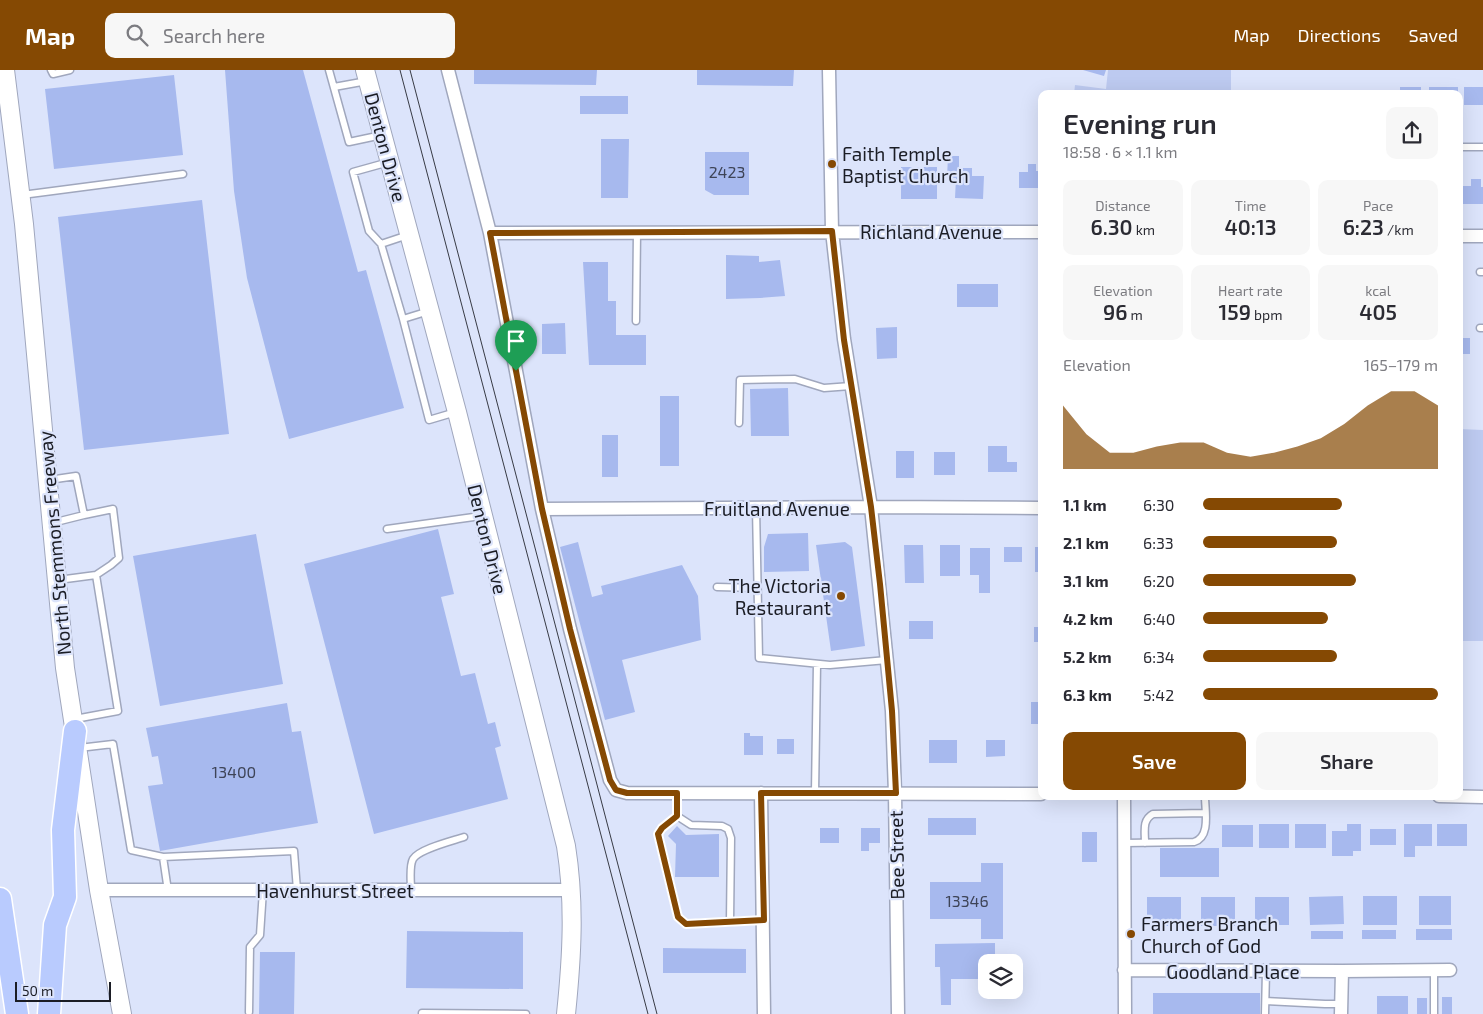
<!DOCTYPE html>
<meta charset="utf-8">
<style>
body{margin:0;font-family:"Exo 2",sans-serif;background:#f7f7f7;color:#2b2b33;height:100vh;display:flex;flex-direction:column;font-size:19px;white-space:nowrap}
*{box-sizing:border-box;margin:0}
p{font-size:16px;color:#7c7c81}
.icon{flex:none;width:28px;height:28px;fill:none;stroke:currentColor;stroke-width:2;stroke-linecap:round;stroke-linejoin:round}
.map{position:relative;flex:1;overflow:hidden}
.panel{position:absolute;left:1038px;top:20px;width:425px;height:710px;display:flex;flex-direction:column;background:#fff;border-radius:10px;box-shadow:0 5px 20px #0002}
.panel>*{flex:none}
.controls{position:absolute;left:978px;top:884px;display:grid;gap:10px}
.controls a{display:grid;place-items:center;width:45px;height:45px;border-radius:10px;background:#fff;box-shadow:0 5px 20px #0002;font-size:25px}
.scale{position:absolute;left:15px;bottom:12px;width:96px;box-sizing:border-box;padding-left:5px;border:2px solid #1b1d25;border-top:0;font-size:14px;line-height:18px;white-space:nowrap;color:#1b1d25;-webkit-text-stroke:4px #dce4fb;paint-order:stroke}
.pin{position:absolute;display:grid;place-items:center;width:42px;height:42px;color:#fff;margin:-51px -21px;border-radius:50% 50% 50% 0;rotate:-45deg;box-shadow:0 0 5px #0007}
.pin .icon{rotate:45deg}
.round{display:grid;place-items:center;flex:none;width:52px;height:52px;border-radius:10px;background:#f7f7f7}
.head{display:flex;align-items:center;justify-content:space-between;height:85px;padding:0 25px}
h1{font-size:28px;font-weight:600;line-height:38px}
.stats{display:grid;grid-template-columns:repeat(3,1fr);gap:8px;height:85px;padding:5px 25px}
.stats div{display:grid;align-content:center;border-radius:10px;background:#f7f7f7;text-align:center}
.stats b{font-size:21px;font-weight:600}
.stats small{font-size:14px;font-weight:400}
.stats p{font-size:14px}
.chart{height:140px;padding:10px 25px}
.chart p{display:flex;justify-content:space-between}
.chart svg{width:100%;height:90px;margin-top:5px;fill:#854903;opacity:.7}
.cta{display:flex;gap:10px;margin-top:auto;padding:10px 25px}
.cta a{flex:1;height:58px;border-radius:10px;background:#854903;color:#fff;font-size:20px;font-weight:600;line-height:58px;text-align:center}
.cta a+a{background:#f7f7f7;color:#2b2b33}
ul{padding:0 25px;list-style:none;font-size:16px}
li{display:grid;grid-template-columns:80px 60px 1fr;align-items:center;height:38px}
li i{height:12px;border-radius:6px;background:#854903}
header{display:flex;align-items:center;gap:30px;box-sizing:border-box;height:70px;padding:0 25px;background:#854903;color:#fff}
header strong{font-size:24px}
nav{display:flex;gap:28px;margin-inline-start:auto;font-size:18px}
.search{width:350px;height:45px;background:#f7f7f7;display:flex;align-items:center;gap:12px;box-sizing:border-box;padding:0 18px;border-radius:10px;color:#7c7c81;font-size:19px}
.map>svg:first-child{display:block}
.green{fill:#bdcaf0}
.building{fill:#a7b9ee}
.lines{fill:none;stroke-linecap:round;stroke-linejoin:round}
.lane-casing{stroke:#a0a7bd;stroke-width:9}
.street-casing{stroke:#a0a7bd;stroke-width:15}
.secondary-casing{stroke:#a0a7bd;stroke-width:20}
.highway-casing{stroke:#fff;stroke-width:25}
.lane{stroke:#fff;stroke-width:6}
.street{stroke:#fff;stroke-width:12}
.secondary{stroke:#fff;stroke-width:18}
.highway{stroke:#b9cbfe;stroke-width:22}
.tram{stroke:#383b45;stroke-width:1}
.route-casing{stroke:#fff;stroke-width:10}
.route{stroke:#854903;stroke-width:6}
.poi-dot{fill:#854903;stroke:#dce4fb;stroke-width:2}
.labels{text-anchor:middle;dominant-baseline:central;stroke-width:4.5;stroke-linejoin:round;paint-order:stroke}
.number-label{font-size:16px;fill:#3e4457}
.street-label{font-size:19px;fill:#1b1d25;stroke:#dce4fb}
.poi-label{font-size:19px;fill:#1b1d25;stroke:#dce4fb;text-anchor:start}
</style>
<header>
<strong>Map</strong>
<div class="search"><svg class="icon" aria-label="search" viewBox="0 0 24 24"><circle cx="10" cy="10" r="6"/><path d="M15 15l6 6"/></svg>Search here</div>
<nav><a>Map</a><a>Directions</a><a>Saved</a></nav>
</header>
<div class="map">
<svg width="1483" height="944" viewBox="0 0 1483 944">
<rect width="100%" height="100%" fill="#dce4fb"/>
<!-- green -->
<path class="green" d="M1108,0H1231V24H1074L1075,15L1106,19Z
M1459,359L1483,360V571H1459Z"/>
<!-- building -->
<path class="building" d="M225,0H303L358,202L366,200L404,338L289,369L247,208L234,121Z
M474,0H597L596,15L474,14Z
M697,0H794L793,16L697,15Z
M1083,0H1106L1104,6Z
M174,5L183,85L54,99L45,19Z
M1400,17H1421V24H1400Z
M1429,17H1458V24H1429Z
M1464,17H1483V35H1464Z
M580,26H628V44H580Z
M601,69H629L628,128H601Z
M705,82H749V125H714L705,120Z
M948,86H959V98H972V106H984L983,129L955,128L956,108H947Z
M1028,94H1036V101H1041V118H1019V102H1028Z
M901,97H937V129H901Z
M1471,109H1481V117H1483V134H1463V116H1471Z
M202,130L229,364L84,380L58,147Z
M726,185L759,186V192L780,190L785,226L760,228L726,229Z
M583,192H608V231H616V265H646V295H589Z
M957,214H998V237H957Z
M565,253L566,284H542V254Z
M897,257V288L877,289L876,258Z
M1459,268H1470V284H1459Z
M788,318L789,366H751L750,319Z
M660,326H679V396H660Z
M602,365H618V407H602Z
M988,376H1007V392H1017V402H988Z
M896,381H914V408H896Z
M934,382H955V405H934Z
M438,459L454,524L441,527L461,606L475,603L488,654L495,652L501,676L495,678L508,729L374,764L304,494Z
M808,463L809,501L764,502V477L768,464Z
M256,464L283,614L160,636L133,486Z
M578,472L592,527L603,524L601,516L682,495L698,526L701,570L622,590L635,642L605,650L560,477Z
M845,472L852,477L865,576L831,581L816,475Z
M904,475H923L924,513H905Z
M940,475H960V506H940Z
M1004,477H1022V492H1004Z
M1035,477H1041V502H1035Z
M970,478H990V523H979V505H970Z
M909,551H933V569H909Z
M1034,557H1041V572H1034Z
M1031,632H1041V654H1031Z
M287,633L292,662L301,661L318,753L160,781L148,716L163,714L158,686L152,687L146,658Z
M744,663H750V666H763V685H744Z
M777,669H794V684H777Z
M929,670H957V693H929Z
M986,670H1005V686L986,687Z
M928,748H976V765H928Z
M1259,754H1289V778H1259Z
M1295,754H1326V778H1295Z
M1347,754H1361V781H1353V786H1332V761H1347Z
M1404,754H1432V776H1415V787H1404Z
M1437,754H1467V776H1437Z
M1222,755H1253V777H1222Z
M677,756L686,765L719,764V807H675L676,774L668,766Z
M820,758H839V773H820Z
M861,758H880V773H869V781H861Z
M1370,759H1396V775H1370Z
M1082,762H1097V792H1082Z
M1160,778H1219V807H1160Z
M981,793H1003V869H981V849H930V812H981Z
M1343,826L1344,854L1310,855L1309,827Z
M1363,826H1397V855H1363Z
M1419,826H1451V855H1419Z
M1147,827H1181V856H1147Z
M1201,827H1235V856H1201Z
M1255,827H1289V855H1255Z
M1416,859H1452V870H1416Z
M1362,860H1396V869H1362Z
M407,861L523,862V919L406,918Z
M1311,861H1343V869H1311Z
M995,873V892H986V909H951V935H941L940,897H935V874Z
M663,878L746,879V903H663Z
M260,882H295L294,944H259Z
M1153,923H1260V944H1153Z
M1377,926H1408V944H1377Z
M1442,927H1452V944H1442Z
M1417,928H1427V944H1417Z"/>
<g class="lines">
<defs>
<path id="lane" d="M51,0L53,4L70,0
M329,0L349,72L382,65
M334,17L367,11
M1459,77H1483
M22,125L183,104
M381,174L369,161L353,102L389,92
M1480,202H1483
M429,241L403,249L429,350L456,342
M403,249L381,174L408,165
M636,251L637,162
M1480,258H1483
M739,353L740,310L795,309L824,318L851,316
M49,410L76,406L84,445L52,453
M756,438L759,588L830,595L887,590
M84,445L113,439L119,488L111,495L96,505
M387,459L481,446
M58,510L96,505L118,641L75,649
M717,517L757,518
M79,678L113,674L131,780L163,787L168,821
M677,723V746L691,755L722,756L728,759L731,768L730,851
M815,723L817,594
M677,746L662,758L658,764L678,847L686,854L764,850
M1124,773L1194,772C1211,767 1205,741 1205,726
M1145,773C1145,761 1142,750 1153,744L1205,743
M163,787L294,781L297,820
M411,820C411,811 409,796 413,789C419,779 452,771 464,767
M1434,900V944
M1266,931L1325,934H1342
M249,942L250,877L260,865L263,820
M422,943L526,944
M1265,944L1266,901"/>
<path id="street" d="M448,0L490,163L542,439L570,559L610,710L616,720L627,723L1041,724
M829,0L832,161L844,269L871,437L892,641L895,723L898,944
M490,163L1041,162
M1459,166H1483
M542,439L871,437L1041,438
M761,723L764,944
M1124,726L1125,944
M1439,726L1483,727
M99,820H571
M1124,900L1342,901L1450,900
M1341,944L1342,901"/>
<path id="secondary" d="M5,0L24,154L65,598L99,820L122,944
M365,0L457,342L566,776C575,833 572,886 566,944"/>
<path id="highway" d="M0,829L17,944
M49,944L55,855L65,827L63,760L75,661"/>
</defs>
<!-- lane casing -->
<use href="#lane" class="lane-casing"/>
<!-- street casing -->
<use href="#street" class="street-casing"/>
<!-- secondary casing -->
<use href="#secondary" class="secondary-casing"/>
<!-- highway casing -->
<use href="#highway" class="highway-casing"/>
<!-- lane -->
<use href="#lane" class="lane"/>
<!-- street -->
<use href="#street" class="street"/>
<!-- secondary -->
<use href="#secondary" class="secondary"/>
<!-- highway -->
<use href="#highway" class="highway"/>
<!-- tram -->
<path class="tram" d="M400,0L648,944
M410,0L657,944"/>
</g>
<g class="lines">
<defs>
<path id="route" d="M832,161L844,270L871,437L880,514L892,641L896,723H761L764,850L686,854L678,847L658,764L662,758L677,746V723H627L616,720L610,710L570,559L542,439L490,163Z"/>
</defs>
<!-- route casing -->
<use href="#route" class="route-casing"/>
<!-- route -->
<use href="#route" class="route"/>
</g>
<!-- markers -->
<g class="poi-dot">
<circle cx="832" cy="94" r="5"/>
<circle cx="841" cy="526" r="5"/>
<circle cx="1131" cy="864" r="5"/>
</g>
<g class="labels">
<!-- number labels -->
<g class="number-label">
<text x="727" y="101">2423</text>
<text x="234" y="701">13400</text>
<text x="967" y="830">13346</text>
</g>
<!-- street labels -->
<g class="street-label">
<text transform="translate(386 77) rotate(75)">Denton Drive</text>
<text x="931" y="161">Richland Avenue</text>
<text x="777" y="438">Fruitland Avenue</text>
<text transform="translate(488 469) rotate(76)">Denton Drive</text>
<text transform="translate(54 473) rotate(-95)">North Stemmons Freeway</text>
<text transform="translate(896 785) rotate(-91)">Bee Street</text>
<text x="335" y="820">Havenhurst Street</text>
<text x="1233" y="901">Goodland Place</text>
</g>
<!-- poi labels -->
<g class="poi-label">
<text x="842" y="83">Faith Temple<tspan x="842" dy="22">Baptist Church</tspan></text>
<text x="831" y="515" text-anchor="end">The Victoria<tspan x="831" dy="22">Restaurant</tspan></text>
<text x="1141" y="853">Farmers Branch<tspan x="1141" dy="22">Church of God</tspan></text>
</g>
</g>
</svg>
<div class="controls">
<a><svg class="icon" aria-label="layers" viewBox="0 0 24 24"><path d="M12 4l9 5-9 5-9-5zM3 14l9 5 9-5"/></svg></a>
</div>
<div class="scale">50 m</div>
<div class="pin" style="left:516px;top:301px;background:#1e9e55"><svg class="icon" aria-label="arrive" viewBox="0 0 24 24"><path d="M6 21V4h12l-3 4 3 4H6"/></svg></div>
<section class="panel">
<div class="head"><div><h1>Evening run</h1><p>18:58 · 6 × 1.1 km</p></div><a class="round"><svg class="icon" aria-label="share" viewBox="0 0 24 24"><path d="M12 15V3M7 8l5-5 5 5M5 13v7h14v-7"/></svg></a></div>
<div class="stats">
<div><p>Distance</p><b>6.30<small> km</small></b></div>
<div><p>Time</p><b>40:13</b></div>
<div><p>Pace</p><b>6:23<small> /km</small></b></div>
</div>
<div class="stats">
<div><p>Elevation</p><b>96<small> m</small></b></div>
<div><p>Heart rate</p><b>159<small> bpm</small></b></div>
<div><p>kcal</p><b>405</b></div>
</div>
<div class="chart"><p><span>Elevation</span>165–179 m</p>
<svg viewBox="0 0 160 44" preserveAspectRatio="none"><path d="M0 44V13L10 27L20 36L30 36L40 33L50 31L60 31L70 36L80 38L90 36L100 33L110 29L120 22L130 13L140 6L150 6L160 13V44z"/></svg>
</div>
<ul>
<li><b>1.1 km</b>6:30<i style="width:59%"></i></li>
<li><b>2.1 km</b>6:33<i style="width:57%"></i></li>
<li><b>3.1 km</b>6:20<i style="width:65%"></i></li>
<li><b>4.2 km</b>6:40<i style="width:53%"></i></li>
<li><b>5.2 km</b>6:34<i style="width:57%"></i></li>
<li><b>6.3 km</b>5:42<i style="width:100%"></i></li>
</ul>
<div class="cta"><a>Save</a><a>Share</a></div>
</section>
</div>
